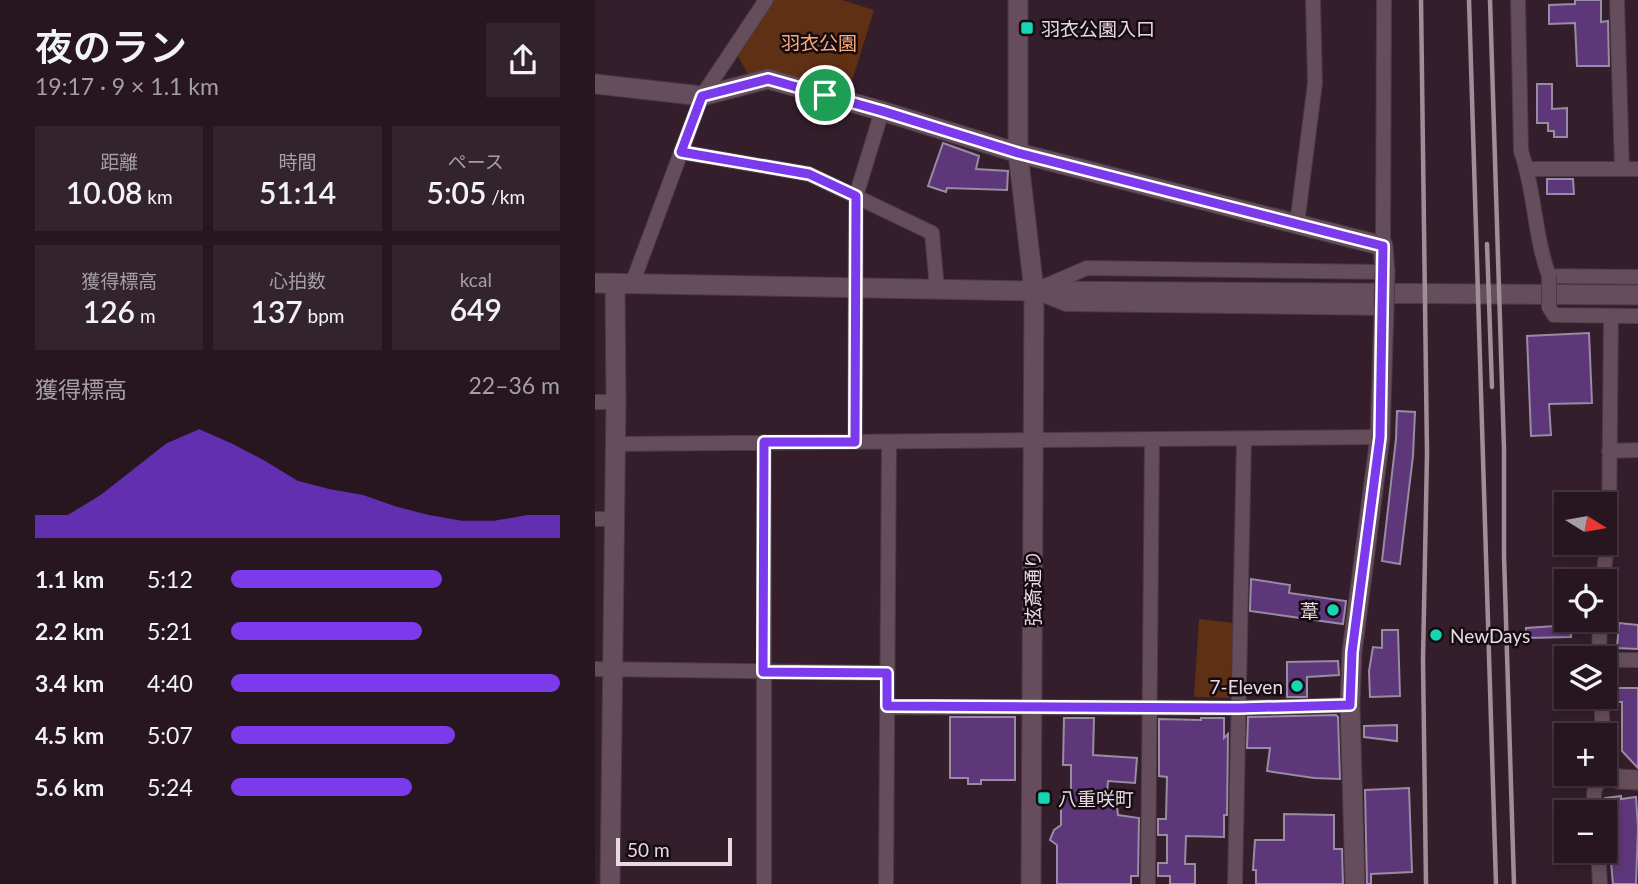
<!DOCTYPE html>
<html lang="ja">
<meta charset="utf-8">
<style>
body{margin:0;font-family:Lato,"Noto Sans JP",sans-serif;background:#33232d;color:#f1f3f6;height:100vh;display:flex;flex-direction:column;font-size:26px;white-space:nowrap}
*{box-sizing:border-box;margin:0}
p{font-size:23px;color:#a49fa5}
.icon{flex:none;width:38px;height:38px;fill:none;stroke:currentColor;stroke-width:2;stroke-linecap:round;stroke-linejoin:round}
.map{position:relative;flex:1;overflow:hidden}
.drawer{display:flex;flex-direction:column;background:#271620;width:595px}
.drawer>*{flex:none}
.needle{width:46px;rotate:101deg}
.controls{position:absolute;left:959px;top:492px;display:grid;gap:14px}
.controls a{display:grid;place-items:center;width:63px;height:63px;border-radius:0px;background:#271620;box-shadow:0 4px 10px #0003,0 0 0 2px #43353e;font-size:35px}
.scale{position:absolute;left:21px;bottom:18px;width:116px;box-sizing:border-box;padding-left:7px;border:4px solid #e8d9e1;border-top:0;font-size:19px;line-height:24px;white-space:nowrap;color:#e8d9e1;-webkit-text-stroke:5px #150c11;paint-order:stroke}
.pin{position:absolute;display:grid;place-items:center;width:60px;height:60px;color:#fff;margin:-30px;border:4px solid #fff;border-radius:50%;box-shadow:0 2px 7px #0007}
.round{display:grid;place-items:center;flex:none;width:74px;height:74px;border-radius:0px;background:#33232d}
.summary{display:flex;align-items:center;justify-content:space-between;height:119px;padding:0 35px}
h1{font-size:38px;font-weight:600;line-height:52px}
.figures{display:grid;grid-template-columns:repeat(3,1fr);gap:10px;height:119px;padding:7px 35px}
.figures div{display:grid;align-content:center;border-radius:0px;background:#33232d;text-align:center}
.figures b{font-size:30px;font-weight:600}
.figures small{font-size:19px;font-weight:400}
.figures p{font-size:19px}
.chart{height:196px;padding:14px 35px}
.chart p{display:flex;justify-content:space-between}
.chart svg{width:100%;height:126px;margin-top:7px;fill:#7c3aed;opacity:.7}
ul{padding:0 35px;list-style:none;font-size:23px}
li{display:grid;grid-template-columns:112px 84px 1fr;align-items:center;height:52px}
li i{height:18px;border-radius:9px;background:#7c3aed}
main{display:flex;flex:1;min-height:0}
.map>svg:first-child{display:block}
.green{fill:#5f3014}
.building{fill:#5e367a;stroke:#988ba4;stroke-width:2}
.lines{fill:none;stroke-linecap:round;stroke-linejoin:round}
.minor-casing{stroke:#4b3945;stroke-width:16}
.tertiary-casing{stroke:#4b3945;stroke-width:21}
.minor{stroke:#664d5c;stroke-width:14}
.tertiary{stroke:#664d5c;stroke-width:19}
.rail{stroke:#9f8d97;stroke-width:4.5}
.minor-bridge-casing{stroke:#4b3945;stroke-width:16;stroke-linecap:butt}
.tertiary-bridge-casing{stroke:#4b3945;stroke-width:21;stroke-linecap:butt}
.minor-bridge{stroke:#664d5c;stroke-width:14}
.tertiary-bridge{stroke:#664d5c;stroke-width:19}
.route-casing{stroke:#fff;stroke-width:14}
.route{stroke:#7c3aed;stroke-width:9}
.poi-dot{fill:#17d5b2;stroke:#150c11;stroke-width:2.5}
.labels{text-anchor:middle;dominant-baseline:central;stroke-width:5;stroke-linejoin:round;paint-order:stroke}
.poi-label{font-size:19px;fill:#e8d9e1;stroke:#150c11;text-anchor:start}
.park-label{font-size:19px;fill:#ffaa7c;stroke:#150c11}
.street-label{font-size:19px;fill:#e8d9e1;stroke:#150c11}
</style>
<main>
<section class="drawer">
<div class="summary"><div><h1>夜のラン</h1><p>19:17 · 9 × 1.1 km</p></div><a class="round"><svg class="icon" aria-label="share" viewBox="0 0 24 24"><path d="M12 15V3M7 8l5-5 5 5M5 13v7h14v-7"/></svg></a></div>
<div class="figures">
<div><p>距離</p><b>10.08<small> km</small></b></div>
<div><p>時間</p><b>51:14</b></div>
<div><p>ペース</p><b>5:05<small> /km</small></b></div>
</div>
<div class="figures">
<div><p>獲得標高</p><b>126<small> m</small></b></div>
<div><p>心拍数</p><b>137<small> bpm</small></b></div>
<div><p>kcal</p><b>649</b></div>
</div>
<div class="chart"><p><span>獲得標高</span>22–36 m</p>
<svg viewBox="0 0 160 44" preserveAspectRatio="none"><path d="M0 44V36L10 36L20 29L30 20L40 11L50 6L60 11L70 17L80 24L90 27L100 29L110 33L120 36L130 38L140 38L150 36L160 36V44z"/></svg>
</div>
<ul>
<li><b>1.1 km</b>5:12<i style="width:64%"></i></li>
<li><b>2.2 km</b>5:21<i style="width:58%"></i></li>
<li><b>3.4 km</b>4:40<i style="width:100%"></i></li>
<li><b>4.5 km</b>5:07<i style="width:68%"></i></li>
<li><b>5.6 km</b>5:24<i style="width:55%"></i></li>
</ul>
</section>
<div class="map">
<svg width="1043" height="884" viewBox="0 0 1043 884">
<rect width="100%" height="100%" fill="#341e2b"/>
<!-- green -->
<path class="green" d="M177,0H247L279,10L253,94L172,69L153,74L141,53Z
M604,619L639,623L635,698L599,697Z"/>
<!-- building -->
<path class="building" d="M980,0H1006V22L1013,21L1014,66H982L980,23L954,24V5L980,4Z
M942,84H957V109L972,108V137H959V131H953V123H942Z
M348,143L384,156L381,169L413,171L412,190L352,188L351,192L333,186Z
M952,179H978L979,194H952Z
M994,333L997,403L954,404L956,435L936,436L932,336Z
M802,411L820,412L818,456L805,564L787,561L801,439Z
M656,579L695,585L694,593L751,601L748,624L655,611Z
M1024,623L1043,625V649L1022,648Z
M975,625L976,637L931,638V628Z
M787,630H803L805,696L775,697L774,671L778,647L787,648Z
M743,661L744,675L712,677V697H692V662Z
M1023,688H1043V768L1027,751V702H1023Z
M741,715L743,717L745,779L719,778L672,771L675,748H652L653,717Z
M355,717H420V780H386V784H373V778H355Z
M469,718H499L498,755L542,758L540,783L513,781L511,806H522L523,815L544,818L543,876H536V884H462V845L455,840L459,830L466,825V797H476V765H468Z
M606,718H629V738L633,734L632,815H629V837L591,836L590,864H600V884H575V876H563V863H572V835H563V819H571L572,777L564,776V719L606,720Z
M802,725V741L769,737V726Z
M814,788L817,872L776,874V884H772L770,790Z
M1026,796V799L1041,797L1043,828L1041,884H1018L1010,798Z
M689,814L739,815V849H747L748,884H661V870H658L660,840H689Z"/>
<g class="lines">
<defs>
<path id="minor" d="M923,0L926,151C940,191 939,235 954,276L1043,277
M1022,0L1027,169
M86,152L214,174L337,233L342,289
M932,169H1043
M702,224L720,83L718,0
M788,246L789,0
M37,284L107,96L171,0
M443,289L492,268L790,272
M449,295L471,304L789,308
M954,307L959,315L1043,316
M0,402H21
M169,442V884
M260,442L261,196L287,111
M20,444L785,437
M1014,451L1043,450
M0,519H19
M1008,581L1014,525L1016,316
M1004,658L1005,620
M1010,660H1043
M0,669L292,673
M1006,696L1008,735
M292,707L643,708L755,705
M1000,812C998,792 997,789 1010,774
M1003,850L1005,884
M291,884L294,442
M553,884L557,440
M640,884L649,439"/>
<path id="tertiary" d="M423,0V153L439,291L436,884
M0,84L107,96L173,79L287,111L423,153L788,246L790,272
M0,283L439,291L1043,295
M1010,774L1024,779L1043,780
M15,884L21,402L20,284
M760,884L755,705L757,652L785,437L789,308"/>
</defs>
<!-- minor casing -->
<use href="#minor" class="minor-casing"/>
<!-- tertiary casing -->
<use href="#tertiary" class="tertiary-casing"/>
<!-- minor -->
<use href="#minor" class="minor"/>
<!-- tertiary -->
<use href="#tertiary" class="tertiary"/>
<!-- rail -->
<path class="rail" d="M826,0L832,454L828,660L831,884
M874,0L901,884
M895,0L909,449V555L919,884
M892,244L897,387"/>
<defs>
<path id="minor-bridge" d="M954,276V307"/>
<path id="tertiary-bridge" d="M789,308L790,272"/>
</defs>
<!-- minor-bridge casing -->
<use href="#minor-bridge" class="minor-bridge-casing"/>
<!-- tertiary-bridge casing -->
<use href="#tertiary-bridge" class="tertiary-bridge-casing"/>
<!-- minor-bridge -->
<use href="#minor-bridge" class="minor-bridge"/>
<!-- tertiary-bridge -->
<use href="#tertiary-bridge" class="tertiary-bridge"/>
</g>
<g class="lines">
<defs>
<path id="route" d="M173,79L287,111L423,153L788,246L785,437L757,652L755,705L643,708L292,706V673L168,672L169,442H260L261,196L214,174L86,152L107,96Z"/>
</defs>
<!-- route casing -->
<use href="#route" class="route-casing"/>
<!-- route -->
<use href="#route" class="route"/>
</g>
<!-- markers -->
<g class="poi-dot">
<rect x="425" y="21" width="14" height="14" rx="3.5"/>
<circle cx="738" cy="610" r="7"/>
<circle cx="841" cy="635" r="7"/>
<circle cx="702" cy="686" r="7"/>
<rect x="442" y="791" width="14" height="14" rx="3.5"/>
</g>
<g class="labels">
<!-- poi labels -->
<g class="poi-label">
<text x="446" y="28">羽衣公園入口</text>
<text x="724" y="610" text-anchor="end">葦</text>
<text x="855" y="635">NewDays</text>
<text x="688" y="686" text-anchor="end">7-Eleven</text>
<text x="463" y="798">八重咲町</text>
</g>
<!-- park labels -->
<g class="park-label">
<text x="224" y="42">羽衣公園</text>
</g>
<!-- street labels -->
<g class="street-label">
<text transform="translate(437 588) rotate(-90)">弦斎通り</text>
</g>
</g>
</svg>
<div class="controls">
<a><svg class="needle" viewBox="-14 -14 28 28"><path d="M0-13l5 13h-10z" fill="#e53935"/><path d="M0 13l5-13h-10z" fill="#a49fa5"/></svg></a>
<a><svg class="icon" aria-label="locate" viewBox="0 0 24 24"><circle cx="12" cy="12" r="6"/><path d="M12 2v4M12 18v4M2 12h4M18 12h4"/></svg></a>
<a><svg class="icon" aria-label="layers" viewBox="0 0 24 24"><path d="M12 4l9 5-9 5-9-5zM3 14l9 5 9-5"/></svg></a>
<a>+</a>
<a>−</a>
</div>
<div class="scale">50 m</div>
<div class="pin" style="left:230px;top:95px;background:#1e9e55"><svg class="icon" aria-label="arrive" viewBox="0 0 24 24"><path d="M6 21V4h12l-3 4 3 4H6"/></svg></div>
</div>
</main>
